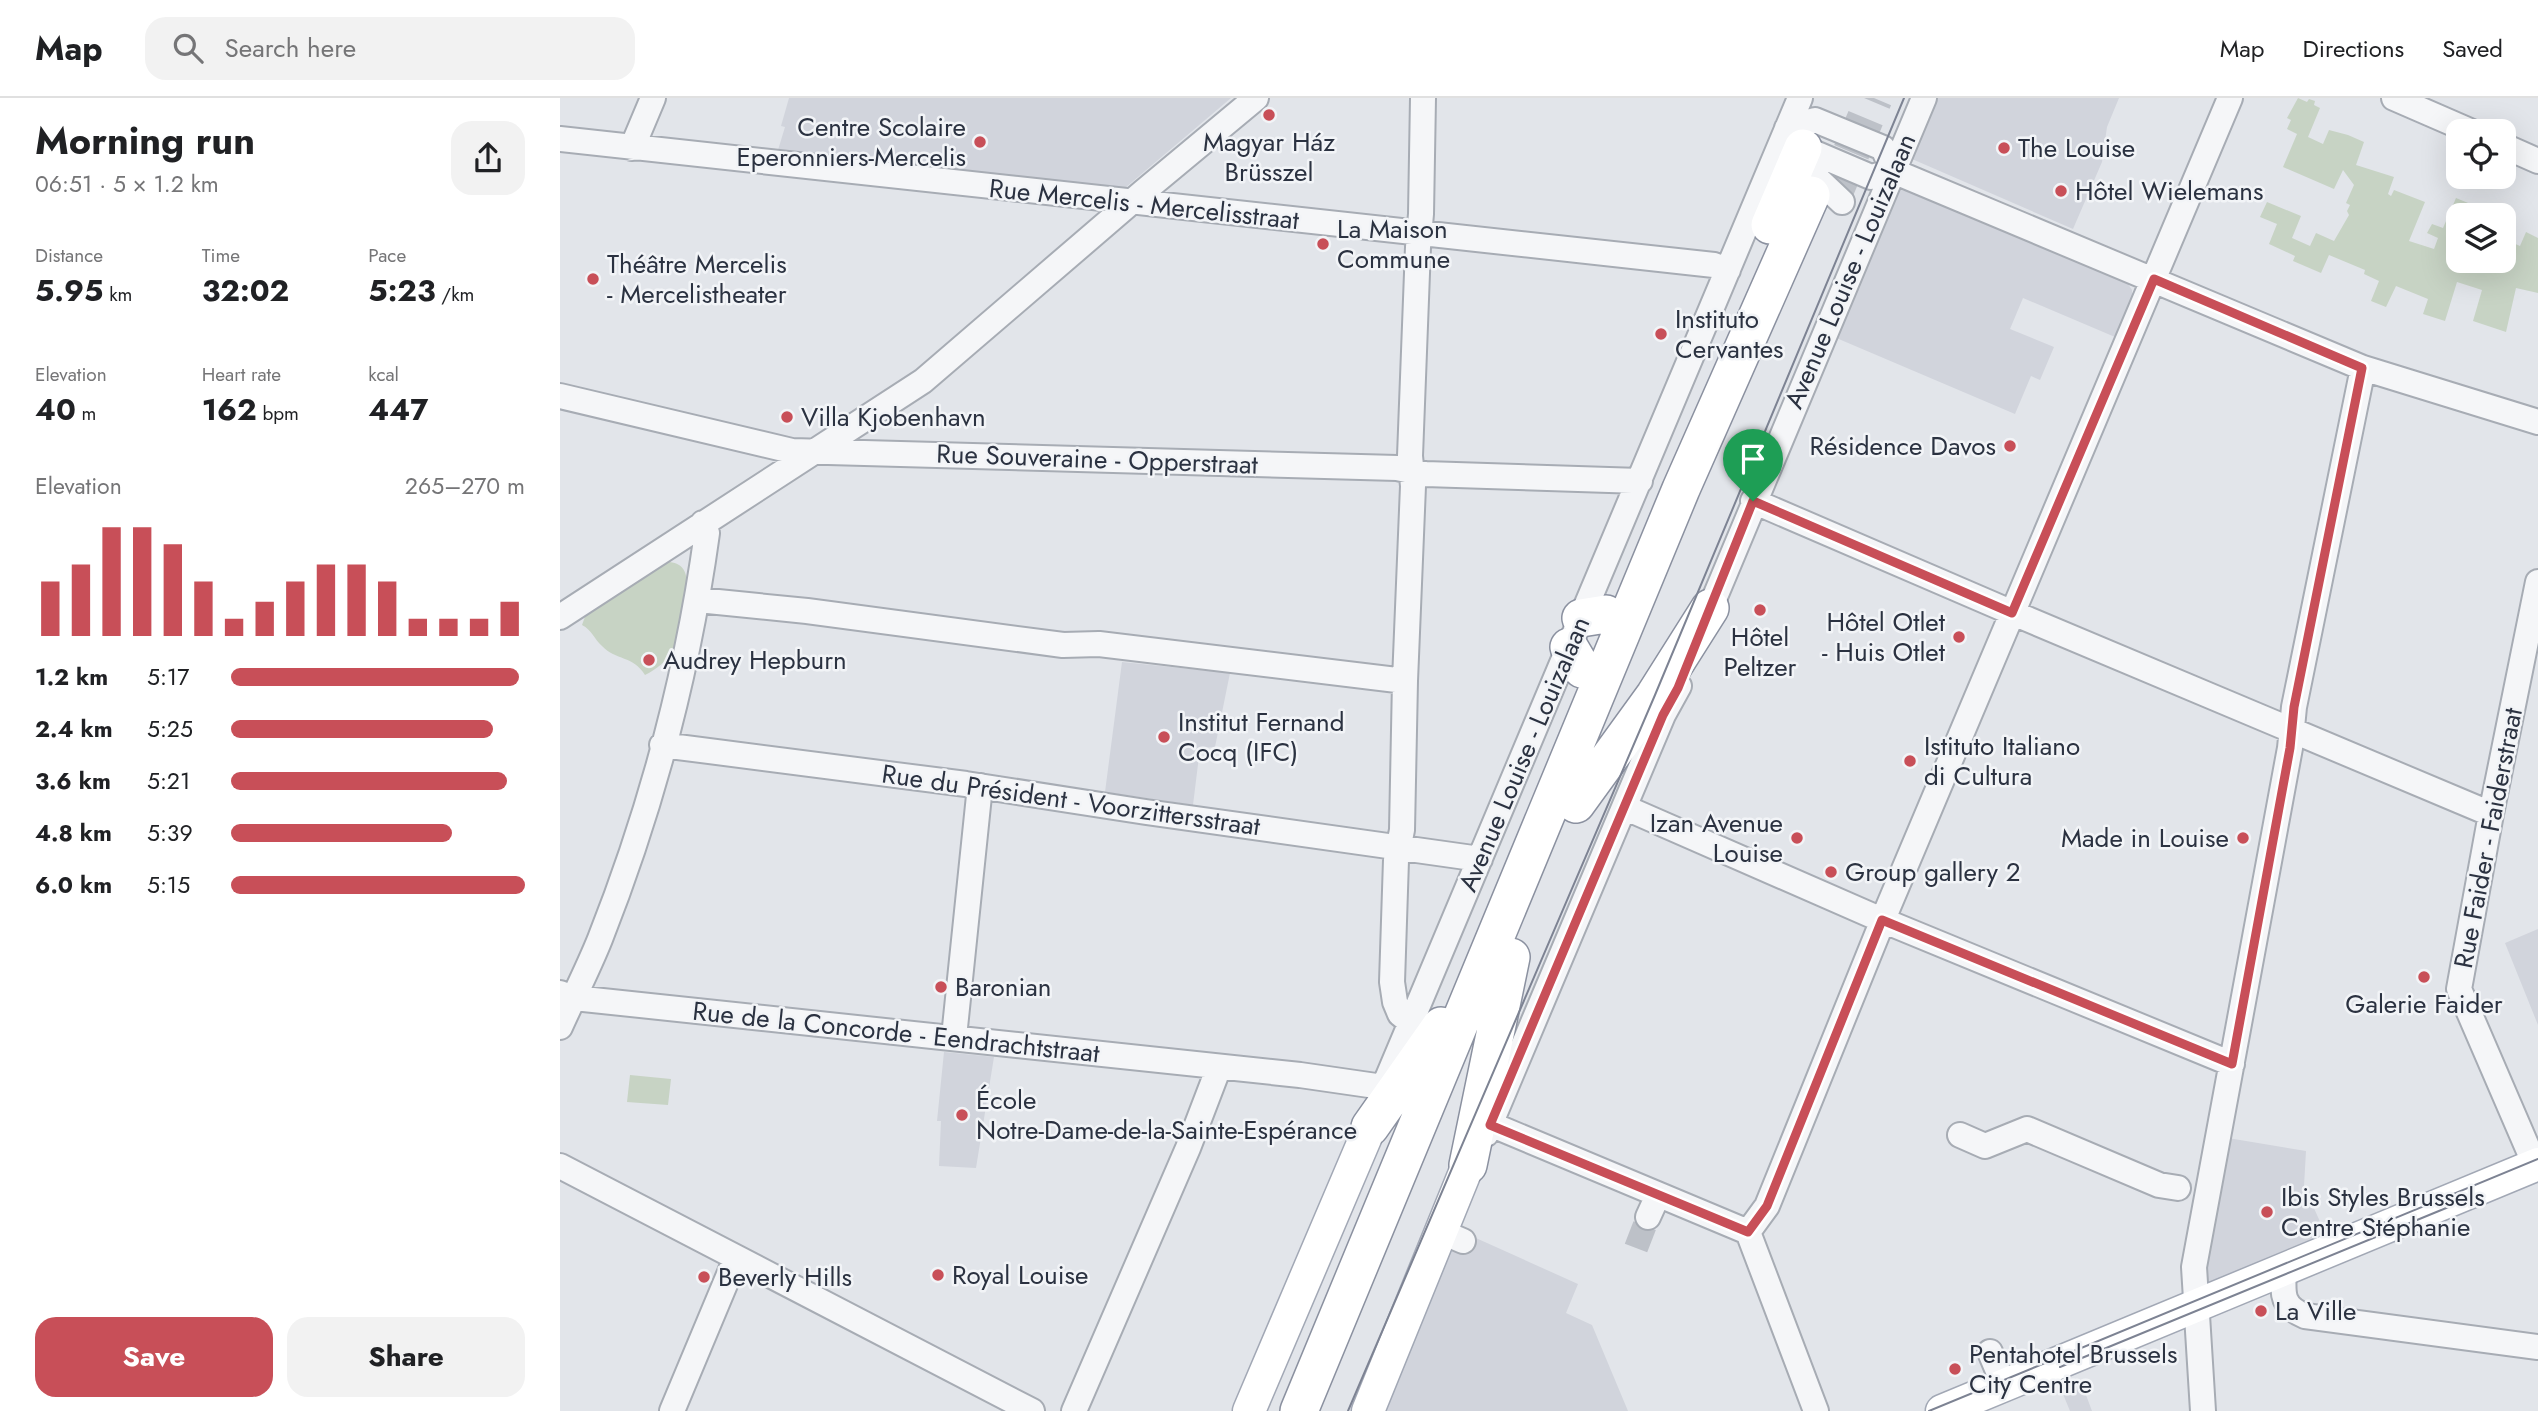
<!DOCTYPE html>
<meta charset="utf-8">
<style>
body{margin:0;font-family:Jost,sans-serif;background:#f2f2f2;color:#202124;height:100vh;display:flex;flex-direction:column;font-size:26px;white-space:nowrap}
*{box-sizing:border-box;margin:0}
p{font-size:23px;color:#757577}
.icon{flex:none;width:38px;height:38px;fill:none;stroke:currentColor;stroke-width:2;stroke-linecap:round;stroke-linejoin:round}
.map{position:relative;flex:1;overflow:hidden}
.panel{display:flex;flex-direction:column;background:#fff;width:560px}
.panel>*{flex:none}
.controls{position:absolute;left:1886px;top:21px;display:grid;gap:14px}
.controls a{display:grid;place-items:center;width:70px;height:70px;border-radius:14px;background:#fff;box-shadow:0 7px 28px #0002;font-size:35px}
.pin{position:absolute;display:grid;place-items:center;width:60px;height:60px;color:#fff;margin:-72px -30px;border-radius:50% 50% 50% 0;rotate:-45deg;box-shadow:0 0 7px #0007}
.pin .icon{rotate:45deg}
.round{display:grid;place-items:center;flex:none;width:74px;height:74px;border-radius:21px;background:#f2f2f2}
.head{display:flex;align-items:center;justify-content:space-between;height:119px;padding:0 35px}
h1{font-size:38px;font-weight:700;line-height:52px}
.stats{display:grid;grid-template-columns:repeat(3,1fr);gap:10px;height:119px;padding:7px 35px}
.stats div{display:grid;align-content:center}
.stats b{font-size:30px;font-weight:700}
.stats small{font-size:19px;font-weight:400}
.stats p{font-size:19px}
.chart{height:196px;padding:14px 35px}
.chart p{display:flex;justify-content:space-between}
.chart svg{width:100%;height:126px;margin-top:7px;stroke:#c84f58;stroke-width:6}
.primary-button{display:flex;gap:14px;margin-top:auto;padding:14px 35px}
.primary-button a{flex:1;height:80px;border-radius:21px;background:#c84f58;color:#fff;font-size:28px;font-weight:700;line-height:80px;text-align:center}
.primary-button a+a{background:#f2f2f2;color:#202124}
ul{padding:0 35px;list-style:none;font-size:23px}
li{display:grid;grid-template-columns:112px 84px 1fr;align-items:center;height:52px}
li i{height:18px;border-radius:9px;background:#c84f58}
header{display:flex;align-items:center;gap:42px;box-sizing:border-box;height:98px;padding:0 35px;background:#fff;border-bottom:2px solid #e0e0e0}
header strong{font-size:33px}
nav{display:flex;gap:38px;margin-inline-start:auto;font-size:24px}
.search{width:490px;height:63px;background:#f2f2f2;display:flex;align-items:center;gap:18px;box-sizing:border-box;padding:0 24px;border-radius:21px;color:#757577;font-size:26px}
main{display:flex;flex:1;min-height:0}
.map>svg:first-child{display:block}
.built{fill:#d1d4dc}
.green{fill:#c7d3c4}
.lines{fill:none;stroke-linecap:round;stroke-linejoin:round}
.minor-tunnel{stroke:#bdc1c8;stroke-width:24;stroke-dasharray:24 12;stroke-linecap:butt}
.highway-tunnel{stroke:#bdc1c8;stroke-width:37;stroke-dasharray:37 18;stroke-linecap:butt}
.minor-casing{stroke:#a7acb4;stroke-width:28}
.major-casing{stroke:#a2a8b5;stroke-width:35}
.highway-casing{stroke:#8b91a0;stroke-width:40}
.minor{stroke:#f5f6f8;stroke-width:24}
.major{stroke:#fff;stroke-width:32}
.highway{stroke:#fff;stroke-width:37}
.tram{stroke:#7d8393;stroke-width:2}
.route-casing{stroke:#fff;stroke-width:14}
.route{stroke:#c84f58;stroke-width:9}
.poi-dot{fill:#c84f58;stroke:#f2f4f7;stroke-width:2.5}
.labels{text-anchor:middle;dominant-baseline:central;stroke-width:5;stroke-linejoin:round;paint-order:stroke}
.poi-label{font-size:26px;fill:#2b3241;stroke:#f2f4f7;text-anchor:start}
.street-label{font-size:26px;fill:#2b3241;stroke:#f2f4f7}
</style>
<header>
<strong>Map</strong>
<div class="search"><svg class="icon" aria-label="search" viewBox="0 0 24 24"><circle cx="10" cy="10" r="6"/><path d="M15 15l6 6"/></svg>Search here</div>
<nav><a>Map</a><a>Directions</a><a>Saved</a></nav>
</header>
<main>
<section class="panel">
<div class="head"><div><h1>Morning run</h1><p>06:51 · 5 × 1.2 km</p></div><a class="round"><svg class="icon" aria-label="share" viewBox="0 0 24 24"><path d="M12 15V3M7 8l5-5 5 5M5 13v7h14v-7"/></svg></a></div>
<div class="stats">
<div><p>Distance</p><b>5.95<small> km</small></b></div>
<div><p>Time</p><b>32:02</b></div>
<div><p>Pace</p><b>5:23<small> /km</small></b></div>
</div>
<div class="stats">
<div><p>Elevation</p><b>40<small> m</small></b></div>
<div><p>Heart rate</p><b>162<small> bpm</small></b></div>
<div><p>kcal</p><b>447</b></div>
</div>
<div class="chart"><p><span>Elevation</span>265–270 m</p>
<svg viewBox="0 0 160 44" preserveAspectRatio="none"><path d="M5 44V25M15 44V19M25 44V6M35 44V6M45 44V12M55 44V25M65 44V38M75 44V32M85 44V25M95 44V19M105 44V19M115 44V25M125 44V38M135 44V38M145 44V38M155 44V32"/></svg>
</div>
<ul>
<li><b>1.2 km</b>5:17<i style="width:98%"></i></li>
<li><b>2.4 km</b>5:25<i style="width:89%"></i></li>
<li><b>3.6 km</b>5:21<i style="width:94%"></i></li>
<li><b>4.8 km</b>5:39<i style="width:75%"></i></li>
<li><b>6.0 km</b>5:15<i style="width:100%"></i></li>
</ul>
<div class="primary-button"><a>Save</a><a>Share</a></div>
</section>
<div class="map">
<svg width="1978" height="1313" viewBox="0 0 1978 1313">
<rect width="100%" height="100%" fill="#e2e5ea"/>
<!-- built -->
<path class="built" d="M229,0H671L565,90L218,52L225,29L221,28Z
M1375,0H1559L1547,29L1542,64L1513,131L1352,61L1349,56Z
M1340,92L1349,93L1568,186L1572,192V199L1555,239L1463,200L1450,231L1494,249L1480,282L1471,278L1455,316L1274,239L1335,95Z
M562,564L670,575L655,649L640,650L633,707L545,694Z
M1978,831V927L1945,845Z
M384,954L434,959L416,1070L379,1068L381,1023H377Z
M1668,1040L1746,1053L1744,1088L1766,1137L1645,1188L1647,1147Z
M898,1132L1018,1186L1006,1215L1032,1227L1068,1313H822Z
M1520,1281L1532,1313H1510L1500,1289Z"/>
<!-- green -->
<path class="green" d="M1738,0L1747,4L1749,1L1755,3L1754,7L1760,10L1748,39L1763,46L1769,32L1788,37L1804,44L1796,67L1834,79L1828,96L1831,98L1834,92L1865,104L1849,143L1874,151L1878,140L1867,135L1872,126L1883,130L1896,100L1913,107L1911,111L1920,117H1899V163H1944V141L1960,148L1966,134L1978,140V195L1956,190L1946,234L1913,223L1922,192L1897,184L1885,223L1863,216L1868,201L1836,188L1826,209L1811,203L1819,183L1804,176L1805,172L1769,157L1761,175L1733,163L1735,158L1709,146L1717,126L1700,119L1707,104L1741,118L1732,140L1750,148L1756,135L1774,143L1789,117L1787,113L1790,107L1786,105L1794,87L1783,72L1774,91L1723,69L1737,36L1727,31L1731,22L1727,20Z
M107,464C137,464 125,500 122,519C120,529 120,542 114,551C107,563 97,571 85,577C73,557 56,563 42,548C34,541 32,532 22,527L26,516Z
M70,977L111,981L108,1007L67,1004Z"/>
<g class="lines">
<!-- minor-tunnel -->
<path class="minor-tunnel" d="M1076,1150L1088,1119"/>
<!-- highway-tunnel -->
<path class="highway-tunnel" d="M1270,105L1314,0"/>
<defs>
<path id="minor" d="M1834,0L1910,33
M1227,30L1255,22L1323,50L1333,73
M1234,39L1243,50L1311,79L1333,73
M0,41C384,86 769,125 1154,167L1168,172
M1944,48L1978,63
M72,50L93,0
M1244,68L1282,104
M1333,73L1803,270L1978,324
M0,298L232,353L837,370L865,376L1080,383
M1193,403L1453,515L1931,716
M138,502L247,513L503,547L539,546L845,583
M0,519L363,283L583,94L696,0
M1144,525L1364,0
M102,647L406,686L586,714L920,761
M1066,710L1322,822L1672,966
M0,895L14,900L740,977L823,989
M850,924L840,916L835,904L832,884L836,762L842,732L845,583L853,388L850,358L858,149L861,116L863,0
M0,929C13,900 28,871 40,841C91,712 128,573 147,435L143,425
M394,939L420,688
M822,993L1240,0
M930,1026L1188,1134
M926,1036L1103,617L1119,588
M1400,1037L1425,1048L1467,1031L1599,1087L1618,1090
M1975,1067L1899,891L1931,716L1978,484
M0,1068L472,1313
M1088,1119L1098,1097
M882,1134L903,1143
M1188,1134L1207,1108L1329,807L1670,0
M1188,1134L1256,1313
M1724,1171C1723,1194 1720,1208 1745,1218L1978,1249
M1430,1254L1444,1287
M112,1313L176,1160
M514,1313L628,1050L659,969
M1643,1313L1634,1169L1730,650L1734,609L1803,270"/>
<path id="major" d="M689,1313L810,1029
M808,1313L908,1067
M1382,1313L1978,1066"/>
<path id="highway" d="M1210,127L1243,50
M1021,520L1046,516
M1009,549L1022,571
M1016,706L1095,597L1150,510
M810,1029L881,928
M908,1067L951,859
M739,1313L1121,391L1251,97"/>
</defs>
<!-- minor casing -->
<use href="#minor" class="minor-casing"/>
<!-- major casing -->
<use href="#major" class="major-casing"/>
<!-- highway casing -->
<use href="#highway" class="highway-casing"/>
<!-- minor -->
<use href="#minor" class="minor"/>
<!-- major -->
<use href="#major" class="major"/>
<!-- highway -->
<use href="#highway" class="highway"/>
<!-- tram -->
<path class="tram" d="M1500,1269L1891,1108
M788,1313L1095,597L1344,0
M1369,1313L1978,1061"/>
</g>
<g class="lines">
<defs>
<path id="route" d="M1594,181L1802,270L1734,609L1730,650L1672,966L1322,822L1207,1108L1188,1134L930,1027L1103,617L1118,590L1193,403L1452,515Z"/>
</defs>
<!-- route casing -->
<use href="#route" class="route-casing"/>
<!-- route -->
<use href="#route" class="route"/>
</g>
<!-- markers -->
<g class="poi-dot">
<circle cx="709" cy="17" r="7"/>
<circle cx="420" cy="44" r="7"/>
<circle cx="1444" cy="50" r="7"/>
<circle cx="1501" cy="93" r="7"/>
<circle cx="763" cy="146" r="7"/>
<circle cx="33" cy="181" r="7"/>
<circle cx="1101" cy="236" r="7"/>
<circle cx="227" cy="319" r="7"/>
<circle cx="1450" cy="348" r="7"/>
<circle cx="1200" cy="512" r="7"/>
<circle cx="1399" cy="539" r="7"/>
<circle cx="89" cy="562" r="7"/>
<circle cx="604" cy="639" r="7"/>
<circle cx="1350" cy="663" r="7"/>
<circle cx="1237" cy="740" r="7"/>
<circle cx="1683" cy="740" r="7"/>
<circle cx="1271" cy="774" r="7"/>
<circle cx="1864" cy="879" r="7"/>
<circle cx="381" cy="889" r="7"/>
<circle cx="402" cy="1017" r="7"/>
<circle cx="1707" cy="1114" r="7"/>
<circle cx="378" cy="1177" r="7"/>
<circle cx="144" cy="1179" r="7"/>
<circle cx="1701" cy="1213" r="7"/>
<circle cx="1395" cy="1271" r="7"/>
</g>
<g class="labels">
<!-- poi labels -->
<g class="poi-label">
<text x="406" y="29" text-anchor="end">Centre Scolaire<tspan x="406" dy="30">Eperonniers-Mercelis</tspan></text>
<text x="709" y="44" text-anchor="middle">Magyar Ház<tspan x="709" dy="30">Brüsszel</tspan></text>
<text x="1458" y="50">The Louise</text>
<text x="1515" y="93">Hôtel Wielemans</text>
<text x="777" y="131">La Maison<tspan x="777" dy="30">Commune</tspan></text>
<text x="47" y="166">Théâtre Mercelis<tspan x="47" dy="30">- Mercelistheater</tspan></text>
<text x="1115" y="221">Instituto<tspan x="1115" dy="30">Cervantes</tspan></text>
<text x="241" y="319">Villa Kjobenhavn</text>
<text x="1436" y="348" text-anchor="end">Résidence Davos</text>
<text x="1385" y="524" text-anchor="end">Hôtel Otlet<tspan x="1385" dy="30">- Huis Otlet</tspan></text>
<text x="1200" y="539" text-anchor="middle">Hôtel<tspan x="1200" dy="30">Peltzer</tspan></text>
<text x="103" y="562">Audrey Hepburn</text>
<text x="618" y="624">Institut Fernand<tspan x="618" dy="30">Cocq (IFC)</tspan></text>
<text x="1364" y="648">Istituto Italiano<tspan x="1364" dy="30">di Cultura</tspan></text>
<text x="1223" y="725" text-anchor="end">Izan Avenue<tspan x="1223" dy="30">Louise</tspan></text>
<text x="1669" y="740" text-anchor="end">Made in Louise</text>
<text x="1285" y="774">Group gallery 2</text>
<text x="395" y="889">Baronian</text>
<text x="1864" y="906" text-anchor="middle">Galerie Faider</text>
<text x="416" y="1002">École<tspan x="416" dy="30">Notre-Dame-de-la-Sainte-Espérance</tspan></text>
<text x="1721" y="1099">Ibis Styles Brussels<tspan x="1721" dy="30">Centre Stéphanie</tspan></text>
<text x="392" y="1177">Royal Louise</text>
<text x="158" y="1179">Beverly Hills</text>
<text x="1715" y="1213">La Ville</text>
<text x="1409" y="1256">Pentahotel Brussels<tspan x="1409" dy="30">City Centre</tspan></text>
</g>
<!-- street labels -->
<g class="street-label">
<text transform="translate(584 106) rotate(6)">Rue Mercelis - Mercelisstraat</text>
<text transform="translate(1290 173) rotate(-67)">Avenue Louise - Louizalaan</text>
<text transform="translate(537 361) rotate(2)">Rue Souveraine - Opperstraat</text>
<text transform="translate(964 656) rotate(-67)">Avenue Louise - Louizalaan</text>
<text transform="translate(511 702) rotate(8)">Rue du Président - Voorzittersstraat</text>
<text transform="translate(1928 740) rotate(-79)">Rue Faider - Faiderstraat</text>
<text transform="translate(336 934) rotate(6)">Rue de la Concorde - Eendrachtstraat</text>
</g>
</g>
</svg>
<div class="controls">
<a><svg class="icon" aria-label="locate" viewBox="0 0 24 24"><circle cx="12" cy="12" r="6"/><path d="M12 2v4M12 18v4M2 12h4M18 12h4"/></svg></a>
<a><svg class="icon" aria-label="layers" viewBox="0 0 24 24"><path d="M12 4l9 5-9 5-9-5zM3 14l9 5 9-5"/></svg></a>
</div>
<div class="pin" style="left:1193px;top:403px;background:#1e9e55"><svg class="icon" aria-label="arrive" viewBox="0 0 24 24"><path d="M6 21V4h12l-3 4 3 4H6"/></svg></div>
</div>
</main>
